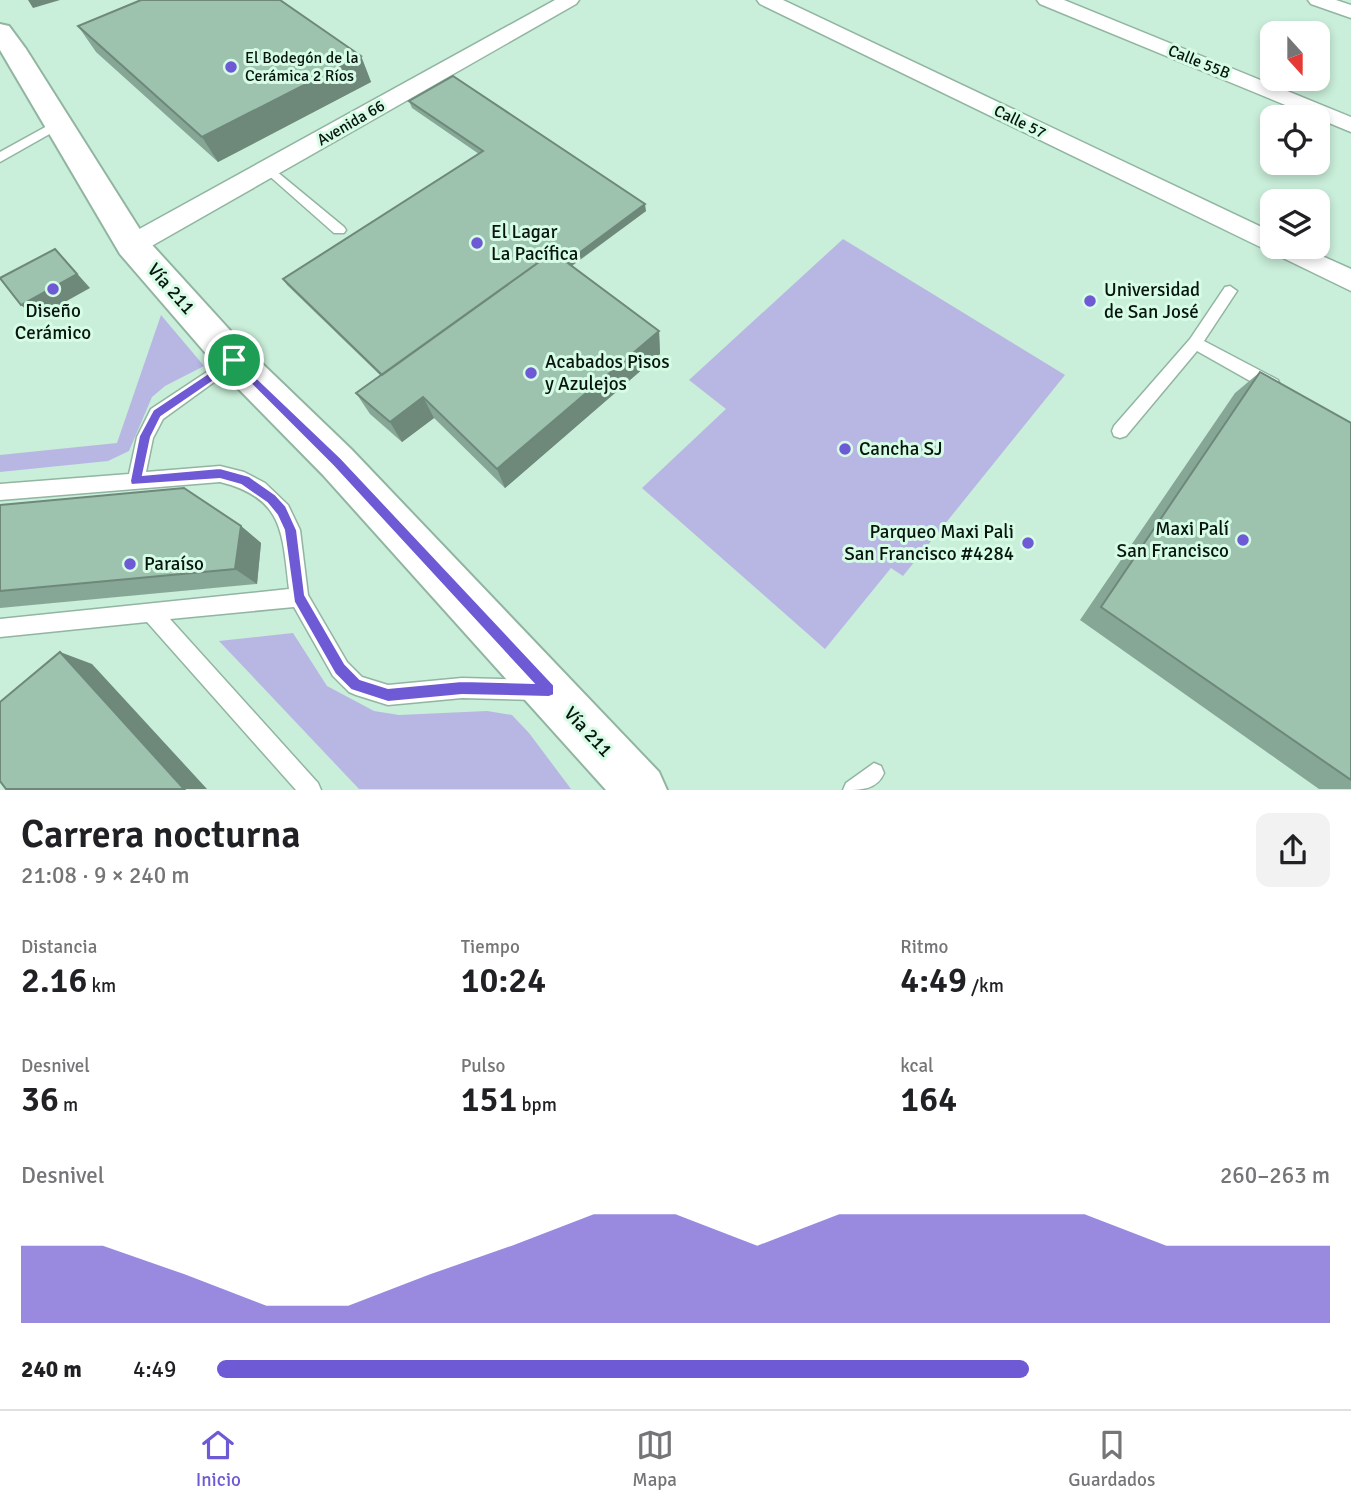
<!DOCTYPE html>
<html lang="es">
<meta charset="utf-8">
<style>
body{margin:0;font-family:Signika,sans-serif;background:#f2f2f2;color:#202124;height:100vh;display:flex;flex-direction:column;font-size:26px;white-space:nowrap}
*{box-sizing:border-box;margin:0}
p{font-size:23px;color:#757577}
.icon{flex:none;width:38px;height:38px;fill:none;stroke:currentColor;stroke-width:2;stroke-linecap:round;stroke-linejoin:round}
.map{position:relative;height:790px;overflow:hidden}
.panel{display:flex;flex-direction:column;background:#fff;flex:1}
.panel>*{flex:none}
.needle{width:46px;rotate:159deg}
.fabs{position:absolute;left:1260px;top:21px;display:grid;gap:14px}
.fabs a{display:grid;place-items:center;width:70px;height:70px;border-radius:14px;background:#fff;box-shadow:0 4px 10px #0003;font-size:35px}
.pin{position:absolute;display:grid;place-items:center;width:60px;height:60px;color:#fff;margin:-30px;border:4px solid #fff;border-radius:50%;box-shadow:0 2px 7px #0007}
.round{display:grid;place-items:center;flex:none;width:74px;height:74px;border-radius:14px;background:#f2f2f2}
.head{display:flex;align-items:center;justify-content:space-between;height:119px;padding:0 21px}
h1{font-size:38px;font-weight:600;line-height:52px}
.stats{display:grid;grid-template-columns:repeat(3,1fr);gap:10px;height:119px;padding:7px 21px}
.stats div{display:grid;align-content:center}
.stats b{font-size:35px;font-weight:600}
.stats small{font-size:19px;font-weight:400}
.stats p{font-size:19px}
.chart{height:196px;padding:14px 21px}
.chart p{display:flex;justify-content:space-between}
.chart svg{width:100%;height:126px;margin-top:7px;fill:#6e5ad4;opacity:.7}
ul{padding:0 21px;list-style:none;font-size:23px}
li{display:grid;grid-template-columns:112px 84px 1fr;align-items:center;height:52px}
li i{height:18px;border-radius:9px;background:#6e5ad4}
.tabs{display:flex;justify-content:space-around;align-items:center;height:98px;border-top:2px solid #e0e0e0;background:#fff;font-size:19px;color:#757577}
.tabs a{display:grid;justify-items:center;gap:4px}
.tabs .on{color:#6e5ad4}
.map>svg:first-child{display:block}
.green{fill:#b8b7e3}
.lines{fill:none;stroke-linecap:round;stroke-linejoin:round}
.lane-casing{stroke:#91b5a1;stroke-width:3}
.street-casing{stroke:#91b5a1;stroke-width:3}
.secondary-casing{stroke:#91b5a1;stroke-width:4}
.lane{fill:#fff;fill-rule:evenodd}
.street{fill:#fff;fill-rule:evenodd}
.secondary{fill:#fff;fill-rule:evenodd}
.wall{fill:#87a796}
.shaded-wall{fill:#6e887a}
.building{fill:#9dc2ae;stroke:#6e887a;stroke-width:2}
.route{fill:#6e5ad4;stroke:#fff;stroke-width:2;fill-rule:evenodd}
.poi-dot{fill:#6e5ad4;stroke:#d6fce6;stroke-width:2.5}
.labels{text-anchor:middle;dominant-baseline:central;stroke-width:6;stroke-linejoin:round;paint-order:stroke}
.far-poi-label{font-size:16px;fill:#07150e;stroke:#d6fce6;text-anchor:start}
.far-street-label{font-size:16px;fill:#07150e;stroke:#d6fce6}
.poi-label{font-size:19px;fill:#07150e;stroke:#d6fce6;text-anchor:start}
.street-label{font-size:19px;fill:#07150e;stroke:#d6fce6}
</style>
<div class="map">
<svg width="1351" height="790" viewBox="0 0 1351 790">
<rect width="100%" height="100%" fill="#c9eed9"/>
<!-- green -->
<path class="green" d="M843,239L1065,375L903,576L891,568L825,649L642,488L726,409L689,380Z
M161,315L204,366L165,386L152,397L129,451L108,461L0,472V455L117,443Z
M293,633L327,686L374,711L399,715L487,711L512,715L529,733L571,789H359L219,641Z"/>
<g class="lines">
<defs>
<path id="lane" d="M58,120L64,124L62,127L0,162V152Z
M270,166L344,227L346,230L344,233H334L266,173L264,170Z
M1230,286L1237,291L1204,341L1278,380L1280,385L1278,390H1266L1197,351L1126,436L1120,438L1114,436L1112,431L1114,426L1190,339L1225,287Z
M234,354L239,356L242,360L239,364L163,419L153,438L146,472L220,466L244,472L265,483L288,505L300,530L308,595L347,662L362,677L388,685L462,678L534,680L541,683L544,690L541,697L534,700L462,698L388,705L356,695L349,692L333,676L294,607L170,619L318,783L321,790H296L147,622L0,637V619L289,589C282,532 284,498 220,482L0,500V484L129,474L137,437L151,409Z
M874,763L881,766L884,773C877,790 861,790 843,790L846,783Z"/>
<path id="street" d="M555,0H579L576,4L141,252L132,254L123,252L119,245L123,238Z
M757,0H783L1272,232V247H1302L1351,269V291L760,4Z
M1037,0H1064L1351,117V132L1040,4Z
M1308,0H1336L1351,5V18L1311,4Z"/>
<path id="secondary" d="M0,24L9,26L26,49L144,236L247,349L351,449L659,772L667,790H606L323,475L221,371L120,254L0,50Z"/>
</defs>
<!-- lane casing -->
<use href="#lane" class="lane-casing"/>
<!-- street casing -->
<use href="#street" class="street-casing"/>
<!-- secondary casing -->
<use href="#secondary" class="secondary-casing"/>
<!-- lane -->
<use href="#lane" class="lane"/>
<!-- street -->
<use href="#street" class="street"/>
<!-- secondary -->
<use href="#secondary" class="secondary"/>
</g>
<!-- wall -->
<path class="wall" d="M78,26L361,56L371,82L218,162L96,52Z
M409,101L646,211L572,266L659,331L660,354L505,488L434,418L402,442L370,414L356,393L381,376L287,285L283,279L479,154L412,108Z
M1260,372L1351,423V789H1319L1080,620L1235,393Z
M0,505L241,526L261,543L257,584L0,608Z"/>
<!-- shaded-wall -->
<path class="shaded-wall" d="M28,0H60L33,8Z
M361,56L371,82L218,162L202,137Z
M645,204L646,211L398,393L395,387Z
M55,249L90,288L36,318L21,305Z
M659,331L660,354L505,488L497,469Z
M423,397L434,418L402,442L390,422Z
M241,526L261,543L257,584L235,569Z
M60,652L92,664L207,789H184Z"/>
<!-- building -->
<path class="building" d="M141,0H280L361,56L202,137L78,26Z
M453,76L645,204L567,262L553,252L382,375L283,279L483,151L409,101Z
M55,249L77,274L21,305L0,278Z
M553,252L659,331L497,469L423,397L390,422L356,393Z
M1260,372L1351,423V780L1101,607Z
M184,488L241,526L235,569L0,591V505Z
M60,652L184,789H6L0,781V702Z"/>
<!-- route -->
<path class="route" d="M234,356L341,458L554,685V695L549,697L462,695L388,702L351,690L335,674L294,602L284,530L277,515L267,503L241,485L220,479L131,485L130,481L139,436L153,410ZM234,367L333,466L533,683L462,681L388,688L360,679L345,664L305,595L297,530L286,506L276,495L249,476L220,468L143,475L151,437L161,417Z"/>
<!-- markers -->
<g class="poi-dot">
<circle cx="231" cy="67" r="7"/>
<circle cx="477" cy="243" r="7"/>
<circle cx="53" cy="289" r="7"/>
<circle cx="1090" cy="301" r="7"/>
<circle cx="531" cy="373" r="7"/>
<circle cx="845" cy="449" r="7"/>
<circle cx="1243" cy="540" r="7"/>
<circle cx="1028" cy="543" r="7"/>
<circle cx="130" cy="564" r="7"/>
</g>
<g class="labels">
<!-- far-poi labels -->
<g class="far-poi-label">
<text x="245" y="58">El Bodegón de la<tspan x="245" dy="18">Cerámica 2 Ríos</tspan></text>
</g>
<!-- far-street labels -->
<g class="far-street-label">
<text transform="translate(1199 62) rotate(22)">Calle 55B</text>
<text transform="translate(1020 122) rotate(26)">Calle 57</text>
<text transform="translate(351 123) rotate(-30)">Avenida 66</text>
</g>
<!-- poi labels -->
<g class="poi-label">
<text x="491" y="232">El Lagar<tspan x="491" dy="22">La Pacífica</tspan></text>
<text x="1104" y="290">Universidad<tspan x="1104" dy="22">de San José</tspan></text>
<text x="53" y="311" text-anchor="middle">Diseño<tspan x="53" dy="22">Cerámico</tspan></text>
<text x="545" y="362">Acabados Pisos<tspan x="545" dy="22">y Azulejos</tspan></text>
<text x="859" y="449">Cancha SJ</text>
<text x="1229" y="529" text-anchor="end">Maxi Palí<tspan x="1229" dy="22">San Francisco</tspan></text>
<text x="1014" y="532" text-anchor="end">Parqueo Maxi Pali<tspan x="1014" dy="22">San Francisco #4284</tspan></text>
<text x="144" y="564">Paraíso</text>
</g>
<!-- street labels -->
<g class="street-label">
<text transform="translate(171 289) rotate(49)">Vía 211</text>
<text transform="translate(588 732) rotate(47)">Vía 211</text>
</g>
</g>
</svg>
<div class="fabs">
<a><svg class="needle" viewBox="-14 -14 28 28"><path d="M0-13l5 13h-10z" fill="#e53935"/><path d="M0 13l5-13h-10z" fill="#757577"/></svg></a>
<a><svg class="icon" aria-label="locate" viewBox="0 0 24 24"><circle cx="12" cy="12" r="6"/><path d="M12 2v4M12 18v4M2 12h4M18 12h4"/></svg></a>
<a><svg class="icon" aria-label="layers" viewBox="0 0 24 24"><path d="M12 4l9 5-9 5-9-5zM3 14l9 5 9-5"/></svg></a>
</div>
<div class="pin" style="left:234px;top:360px;background:#1e9e55"><svg class="icon" aria-label="arrive" viewBox="0 0 24 24"><path d="M6 21V4h12l-3 4 3 4H6"/></svg></div>
</div>
<section class="panel">
<div class="head"><div><h1>Carrera nocturna</h1><p>21:08 · 9 × 240 m</p></div><a class="round"><svg class="icon" aria-label="share" viewBox="0 0 24 24"><path d="M12 15V3M7 8l5-5 5 5M5 13v7h14v-7"/></svg></a></div>
<div class="stats">
<div><p>Distancia</p><b>2.16<small> km</small></b></div>
<div><p>Tiempo</p><b>10:24</b></div>
<div><p>Ritmo</p><b>4:49<small> /km</small></b></div>
</div>
<div class="stats">
<div><p>Desnivel</p><b>36<small> m</small></b></div>
<div><p>Pulso</p><b>151<small> bpm</small></b></div>
<div><p>kcal</p><b>164</b></div>
</div>
<div class="chart"><p><span>Desnivel</span>260–263 m</p>
<svg viewBox="0 0 160 44" preserveAspectRatio="none"><path d="M0 44V17L10 17L20 27L30 38L40 38L50 27L60 17L70 6L80 6L90 17L100 6L110 6L120 6L130 6L140 17L150 17L160 17V44z"/></svg>
</div>
<ul>
<li><b>240 m</b>4:49<i style="width:73%"></i></li>
</ul>
</section>
<nav class="tabs">
<a class="on"><svg class="icon" aria-label="home" viewBox="0 0 24 24"><path d="M3 11l9-7 9 7M6 9v11h12V9"/></svg>Inicio</a>
<a><svg class="icon" aria-label="map" viewBox="0 0 24 24"><path d="M3 6l6-2 6 2 6-2v14l-6 2-6-2-6 2zM9 4v14M15 6v14"/></svg>Mapa</a>
<a><svg class="icon" aria-label="saved" viewBox="0 0 24 24"><path d="M7 4h10v16l-5-4-5 4z"/></svg>Guardados</a>
</nav>
